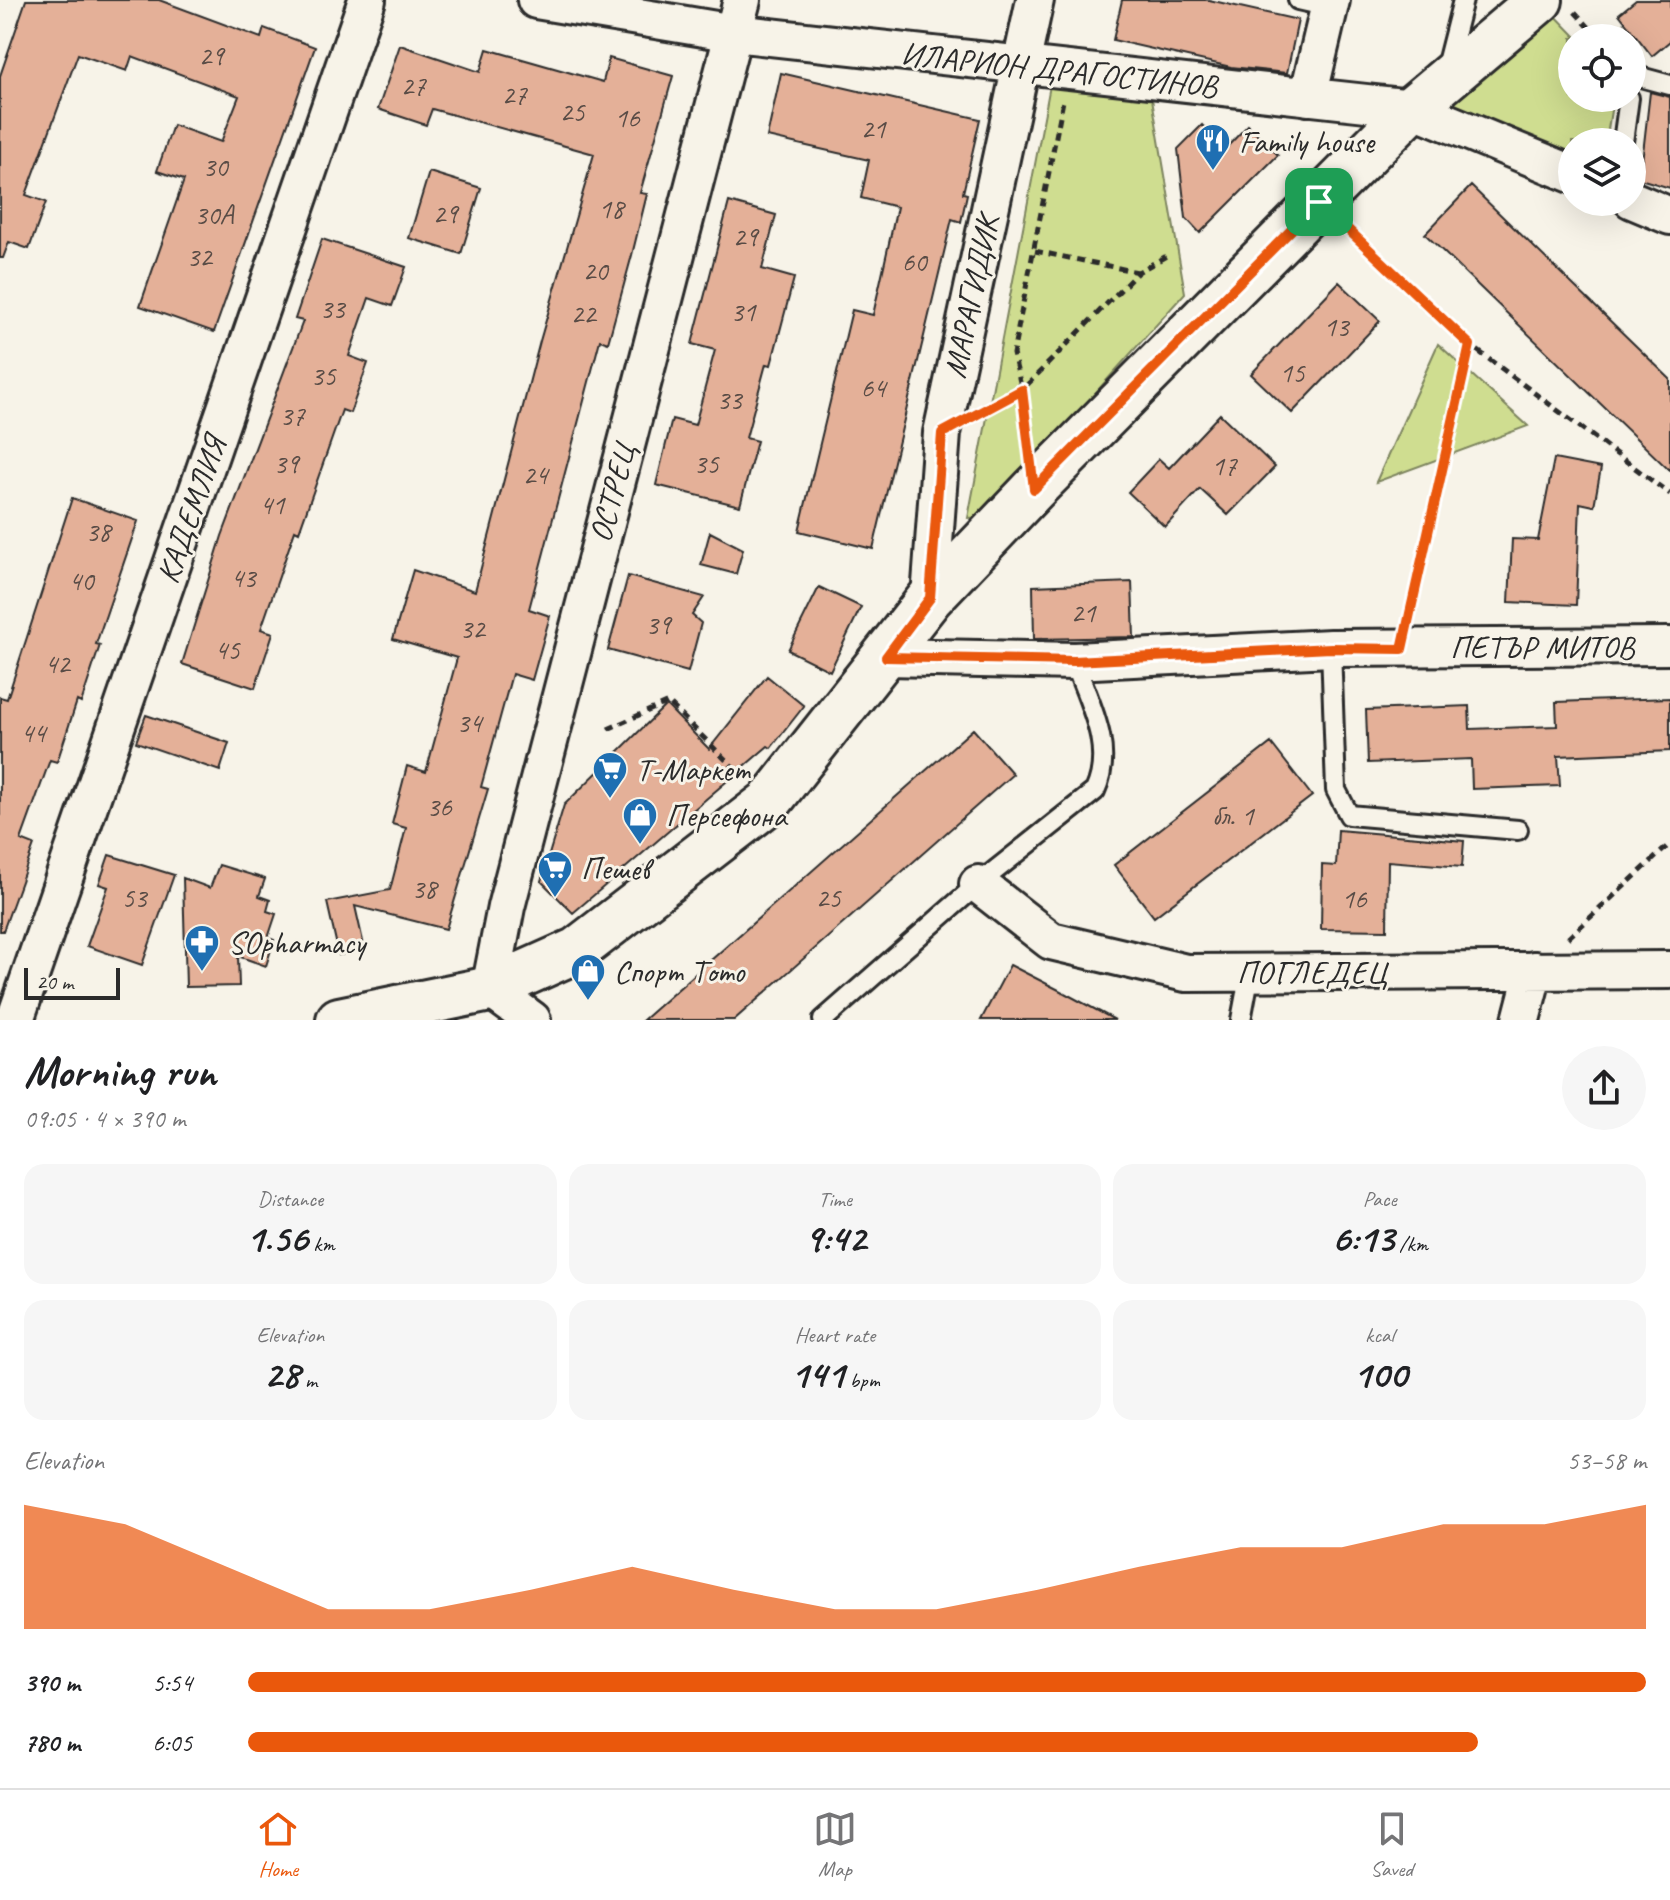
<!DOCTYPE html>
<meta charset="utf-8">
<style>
body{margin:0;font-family:Caveat,sans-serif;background:#f6f6f6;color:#202124;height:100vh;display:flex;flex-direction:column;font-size:30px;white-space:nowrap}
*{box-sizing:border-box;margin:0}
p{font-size:26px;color:#757577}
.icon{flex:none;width:44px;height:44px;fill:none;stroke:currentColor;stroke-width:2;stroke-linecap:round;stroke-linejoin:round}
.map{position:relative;height:1020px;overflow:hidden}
.side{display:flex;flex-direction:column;background:#fff;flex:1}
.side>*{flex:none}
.tools{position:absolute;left:1558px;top:24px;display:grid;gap:16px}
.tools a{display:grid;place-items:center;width:88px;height:88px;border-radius:50%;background:#fff;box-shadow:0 8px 32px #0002;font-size:40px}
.scale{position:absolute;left:24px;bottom:20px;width:96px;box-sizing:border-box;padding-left:8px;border:4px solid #2b2b2b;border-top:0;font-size:22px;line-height:28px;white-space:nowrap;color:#2b2b2b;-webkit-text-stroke:6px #f7f3e8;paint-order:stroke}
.pin{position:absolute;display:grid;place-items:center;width:68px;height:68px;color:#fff;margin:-34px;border-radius:16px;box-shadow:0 4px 12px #0006}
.round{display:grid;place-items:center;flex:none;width:84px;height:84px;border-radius:42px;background:#f6f6f6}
.headline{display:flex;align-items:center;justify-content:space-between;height:136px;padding:0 24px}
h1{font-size:44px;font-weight:700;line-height:60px}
.metrics{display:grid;grid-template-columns:repeat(3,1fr);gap:12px;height:136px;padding:8px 24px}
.metrics div{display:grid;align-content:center;border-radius:20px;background:#f6f6f6;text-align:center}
.metrics b{font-size:40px;font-weight:700}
.metrics small{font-size:22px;font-weight:400}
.metrics p{font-size:22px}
.chart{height:224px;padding:16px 24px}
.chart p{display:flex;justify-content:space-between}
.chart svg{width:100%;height:144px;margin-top:8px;fill:#ea580c;opacity:.7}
ul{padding:0 24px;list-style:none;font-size:26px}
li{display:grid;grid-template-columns:128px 96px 1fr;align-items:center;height:60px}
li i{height:20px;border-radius:10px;background:#ea580c}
.tab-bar{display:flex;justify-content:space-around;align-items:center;height:112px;border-top:2px solid #e0e0e0;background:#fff;font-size:22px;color:#757577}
.tab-bar a{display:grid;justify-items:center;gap:4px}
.tab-bar .on{color:#ea580c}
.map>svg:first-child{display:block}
.green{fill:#cfdd90;stroke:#7d845e;stroke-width:2}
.building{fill:#e4b098;stroke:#2b2b2b;stroke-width:2}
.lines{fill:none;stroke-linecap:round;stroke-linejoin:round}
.service-casing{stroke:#2b2b2b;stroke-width:24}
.minor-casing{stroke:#2b2b2b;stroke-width:42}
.tertiary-casing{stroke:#2b2b2b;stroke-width:50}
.path{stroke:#2b2b2b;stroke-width:5;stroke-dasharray:8 6;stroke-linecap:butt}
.service{stroke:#f7f3e8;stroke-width:18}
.minor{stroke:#f7f3e8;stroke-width:36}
.tertiary{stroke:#f7f3e8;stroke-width:44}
.route-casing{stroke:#fff;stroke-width:16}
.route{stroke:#ea580c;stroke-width:10}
.labels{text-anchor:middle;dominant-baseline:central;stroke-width:6;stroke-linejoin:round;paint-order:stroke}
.number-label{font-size:28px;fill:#594c46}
.street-label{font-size:32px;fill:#2b2b2b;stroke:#f7f3e8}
.poi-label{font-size:32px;fill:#2b2b2b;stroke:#f7f3e8;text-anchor:start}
</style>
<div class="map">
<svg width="1670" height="1020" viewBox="0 0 1670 1020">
<rect width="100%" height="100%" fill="#f7f3e8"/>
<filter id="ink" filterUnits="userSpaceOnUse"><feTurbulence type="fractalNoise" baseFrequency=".0125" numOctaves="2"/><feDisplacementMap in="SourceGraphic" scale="16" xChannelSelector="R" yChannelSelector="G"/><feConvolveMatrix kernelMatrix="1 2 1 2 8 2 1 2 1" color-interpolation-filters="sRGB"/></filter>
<g filter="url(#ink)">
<!-- green -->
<path class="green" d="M1549,9L1577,38H1572V98H1613L1606,142H1572V159L1440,105Z
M1051,80L1151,93L1185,293L984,517L968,518Z
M1438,344L1528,426L1376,482Z"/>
<!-- building -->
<path class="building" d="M26,0H159L261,38L264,28L315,47L214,332L140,306L184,180L157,171L173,125L221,142L239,96L132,56L127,71L78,54L26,195L46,202L29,249L9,242L3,258H0V76Z
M1122,0H1209L1298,20L1287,73L1231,67L1113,40Z
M1636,0H1670V41L1652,56L1619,14Z
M400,45L480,72L487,49L603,82L609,58L673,76L640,193L647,194L632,255L608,343L600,340L529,609L550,616L532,680L512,674L481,787L488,789L446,929L355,906L365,950L339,955L327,902L390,890L406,828L392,824L407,766L426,772L457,658L393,639L413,570L475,591L540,341L594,154L432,109L426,125L378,109Z
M781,73L980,119L963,193L967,194L961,222L952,219L873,549L799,531L852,310L873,315L897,207L861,198L869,160L767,137Z
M1650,92L1670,97V188L1640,179Z
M1202,125L1225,149L1248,125L1278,155L1200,233L1186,218L1178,149Z
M429,172L481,188L461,254L409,238Z
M1471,186L1670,379V471L1425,234Z
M729,202L776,215L762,269L794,278L771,365L766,364L746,438L757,441L740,506L656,485L672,419L695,425L715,350L692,344Z
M322,239L406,267L392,306L369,298L349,356L368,363L350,413L342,410L299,532L295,530L261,629L273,633L255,688L182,664L222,536L303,321L295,319Z
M1339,282L1380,321L1292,413L1251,374Z
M1220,414L1275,467L1228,515L1200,489L1165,527L1128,492L1159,459L1169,468Z
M1554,459L1601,468L1594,506L1580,503L1576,605L1509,602L1512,539L1538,540Z
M72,498L138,521L96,644L100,645L81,703L77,701L57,762L50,760L21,840L34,845L3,931H0V697L7,699Z
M710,532L743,549L736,574L701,565Z
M628,576L704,597L692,615L701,623L688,672L608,650Z
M1132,582L1134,637L1034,639L1033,586Z
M819,587L861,607L830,671L788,650Z
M767,676L804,706L771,748L768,746L573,913L541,881L564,805L666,705L709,749Z
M1670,698V751L1558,756L1560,786L1472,789L1471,759L1368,763L1366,710L1469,706L1470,729L1557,726L1556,702Z
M146,715L229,743L220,771L136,742Z
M973,729L1013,774L734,1020H643Z
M1271,743L1312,796L1154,917L1114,865Z
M1338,830L1464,841L1462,867L1388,861L1387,930L1321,929L1322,865L1336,866Z
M109,855L174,875L142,965L87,946L108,887L99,884Z
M219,865L265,879L259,896L270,900L267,911L276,914L268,938L274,940L266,966L238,956L239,986L186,987L183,878L210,888Z
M1010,965L1057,989L1115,1020H981Z"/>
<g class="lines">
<defs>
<path id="service" d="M1298,0L1329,7
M1446,67L1463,0
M1632,79L1633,75L1670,85
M1623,142L1629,98
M1331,648L1336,790L1349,815L1518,830
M823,1020L978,884L1095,791C1115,748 1089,703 1074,661
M1241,1020L1250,972"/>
<path id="minor" d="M536,0L734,33L1412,108L1572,174
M1308,97L1331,0
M1632,200L1670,216
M930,598L942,433L1035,0
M886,657L1074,661L1331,648L1670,646
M978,884L1051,941L1186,973L1670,970
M15,1020L367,0
M532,1020L490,989L506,907L742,0
M1521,1020L1534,970"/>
<path id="tertiary" d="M339,1020L490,989L577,950L769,802L930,598L1034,489L1412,108L1540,0"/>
</defs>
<!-- service casing -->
<use href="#service" class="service-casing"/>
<!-- minor casing -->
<use href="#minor" class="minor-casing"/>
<!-- tertiary casing -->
<use href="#tertiary" class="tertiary-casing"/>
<!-- path -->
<path class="path" d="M1575,12L1599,38
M1344,227L1470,345L1670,494
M1035,251L1138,272
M979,413L1022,390L1138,272L1170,254
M1028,440L1022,390L1013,354L1063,101
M1410,614L1470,345
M608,729L668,702L743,777
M1568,938L1670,844"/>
<!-- service -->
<use href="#service" class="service"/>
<!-- minor -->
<use href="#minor" class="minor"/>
<!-- tertiary -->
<use href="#tertiary" class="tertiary"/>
</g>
</g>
<g class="lines" filter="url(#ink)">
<defs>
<path id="route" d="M1319,202L1470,345L1402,649L1331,648L1074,661L886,657L930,598L942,433L1022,390L1034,489Z"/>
</defs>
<!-- route casing -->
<use href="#route" class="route-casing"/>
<!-- route -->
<use href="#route" class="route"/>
</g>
<!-- icons -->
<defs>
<symbol id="restaurant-pin" viewBox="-11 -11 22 30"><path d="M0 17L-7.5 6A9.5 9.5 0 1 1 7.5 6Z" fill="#1f6fb2" stroke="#f7f3e8"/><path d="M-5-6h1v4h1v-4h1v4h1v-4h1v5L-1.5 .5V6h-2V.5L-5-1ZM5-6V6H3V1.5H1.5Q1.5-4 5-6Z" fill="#fff"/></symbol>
<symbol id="supermarket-pin" viewBox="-11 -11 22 30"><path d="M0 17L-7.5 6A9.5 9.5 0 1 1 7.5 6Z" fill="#1f6fb2" stroke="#f7f3e8"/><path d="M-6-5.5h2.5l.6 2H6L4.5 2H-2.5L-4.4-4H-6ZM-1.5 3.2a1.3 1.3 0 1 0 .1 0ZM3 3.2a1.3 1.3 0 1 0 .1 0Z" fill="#fff"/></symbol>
<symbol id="shop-pin" viewBox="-11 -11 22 30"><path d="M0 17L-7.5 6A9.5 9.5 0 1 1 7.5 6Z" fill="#1f6fb2" stroke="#f7f3e8"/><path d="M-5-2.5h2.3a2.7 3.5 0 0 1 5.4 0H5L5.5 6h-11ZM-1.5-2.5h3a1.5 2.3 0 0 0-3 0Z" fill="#fff"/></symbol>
<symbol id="pharmacy-pin" viewBox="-11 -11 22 30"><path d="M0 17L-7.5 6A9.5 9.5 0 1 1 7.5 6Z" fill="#1f6fb2" stroke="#f7f3e8"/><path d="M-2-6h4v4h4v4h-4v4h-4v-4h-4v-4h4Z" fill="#fff"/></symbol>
</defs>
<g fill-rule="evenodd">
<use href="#restaurant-pin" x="1193" y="121" width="40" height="54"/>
<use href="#supermarket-pin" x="590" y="749" width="40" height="54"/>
<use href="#shop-pin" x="620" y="795" width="40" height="54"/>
<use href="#supermarket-pin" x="535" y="848" width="40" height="54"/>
<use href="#pharmacy-pin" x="182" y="922" width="40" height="54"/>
<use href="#shop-pin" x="568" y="951" width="40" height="54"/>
</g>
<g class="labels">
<!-- number labels -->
<g class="number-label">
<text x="211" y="55">29</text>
<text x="413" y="85">27</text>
<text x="514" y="94">27</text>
<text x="572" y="111">25</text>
<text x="627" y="117">16</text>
<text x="873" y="128">21</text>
<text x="215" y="166">30</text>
<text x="611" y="208">18</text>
<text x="445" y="213">29</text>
<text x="214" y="214">30А</text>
<text x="745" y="236">29</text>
<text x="199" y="256">32</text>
<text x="914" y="261">60</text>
<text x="595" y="270">20</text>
<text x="332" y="308">33</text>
<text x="743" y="311">31</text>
<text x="583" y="313">22</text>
<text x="1336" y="326">13</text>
<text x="1292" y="372">15</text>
<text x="323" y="375">35</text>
<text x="873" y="387">64</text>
<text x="729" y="399">33</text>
<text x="292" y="415">37</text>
<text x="286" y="463">39</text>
<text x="706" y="463">35</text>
<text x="1224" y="465">17</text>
<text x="535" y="474">24</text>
<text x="272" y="504">41</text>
<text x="98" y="531">38</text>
<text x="243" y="577">43</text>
<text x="81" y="580">40</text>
<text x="1083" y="612">21</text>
<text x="658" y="624">39</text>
<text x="472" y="628">32</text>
<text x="227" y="649">45</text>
<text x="57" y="663">42</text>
<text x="469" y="722">34</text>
<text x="33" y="732">44</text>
<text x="439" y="806">36</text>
<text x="1233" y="815">бл. 1</text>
<text x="424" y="888">38</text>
<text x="134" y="897">53</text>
<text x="828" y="897">25</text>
<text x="1354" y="898">16</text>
</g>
<!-- street labels -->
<g class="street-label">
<text transform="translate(1059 70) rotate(6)">ИЛАРИОН ДРАГОСТИНОВ</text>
<text transform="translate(971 297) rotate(-78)">МАРАГИДИК</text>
<text transform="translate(612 493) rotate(-75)">ОСТРЕЦ</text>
<text transform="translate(191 510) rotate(-71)">КАДЕМЛИЯ</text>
<text x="1542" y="647">ПЕТЪР МИТОВ</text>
<text x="1312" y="972">ПОГЛЕДЕЦ</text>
</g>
<!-- poi labels -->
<g class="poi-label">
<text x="1239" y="141">Family house</text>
<text x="636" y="769">Т-Маркет</text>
<text x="666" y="815">Персефона</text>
<text x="581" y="868">Пешев</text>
<text x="228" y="942">SOpharmacy</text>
<text x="614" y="971">Спорт Тото</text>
</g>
</g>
</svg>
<div class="tools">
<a><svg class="icon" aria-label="locate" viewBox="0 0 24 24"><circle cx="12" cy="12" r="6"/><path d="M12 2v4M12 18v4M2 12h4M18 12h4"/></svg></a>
<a><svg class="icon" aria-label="layers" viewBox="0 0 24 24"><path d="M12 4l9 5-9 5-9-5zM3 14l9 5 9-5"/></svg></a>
</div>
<div class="scale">20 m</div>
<div class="pin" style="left:1319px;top:202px;background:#1e9e55"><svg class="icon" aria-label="arrive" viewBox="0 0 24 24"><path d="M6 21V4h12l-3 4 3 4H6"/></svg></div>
</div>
<section class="side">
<div class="headline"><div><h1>Morning run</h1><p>09:05 · 4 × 390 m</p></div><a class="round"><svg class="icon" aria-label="share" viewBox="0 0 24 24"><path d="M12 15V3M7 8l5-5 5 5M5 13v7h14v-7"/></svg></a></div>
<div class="metrics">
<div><p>Distance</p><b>1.56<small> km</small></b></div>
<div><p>Time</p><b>9:42</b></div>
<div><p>Pace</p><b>6:13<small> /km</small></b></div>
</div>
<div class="metrics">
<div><p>Elevation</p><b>28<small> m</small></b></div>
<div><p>Heart rate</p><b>141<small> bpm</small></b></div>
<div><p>kcal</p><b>100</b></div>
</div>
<div class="chart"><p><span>Elevation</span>53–58 m</p>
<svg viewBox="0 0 160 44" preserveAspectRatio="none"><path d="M0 44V6L10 12L20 25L30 38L40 38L50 32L60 25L70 32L80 38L90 38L100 32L110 25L120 19L130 19L140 12L150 12L160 6V44z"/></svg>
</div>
<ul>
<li><b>390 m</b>5:54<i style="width:100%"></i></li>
<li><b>780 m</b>6:05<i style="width:88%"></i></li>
</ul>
</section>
<nav class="tab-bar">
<a class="on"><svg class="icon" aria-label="home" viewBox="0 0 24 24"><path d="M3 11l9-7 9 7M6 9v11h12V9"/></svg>Home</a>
<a><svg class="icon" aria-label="map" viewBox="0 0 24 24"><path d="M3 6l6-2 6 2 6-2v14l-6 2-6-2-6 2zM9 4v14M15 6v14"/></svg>Map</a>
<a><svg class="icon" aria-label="saved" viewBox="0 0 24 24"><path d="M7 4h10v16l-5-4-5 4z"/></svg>Saved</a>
</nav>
